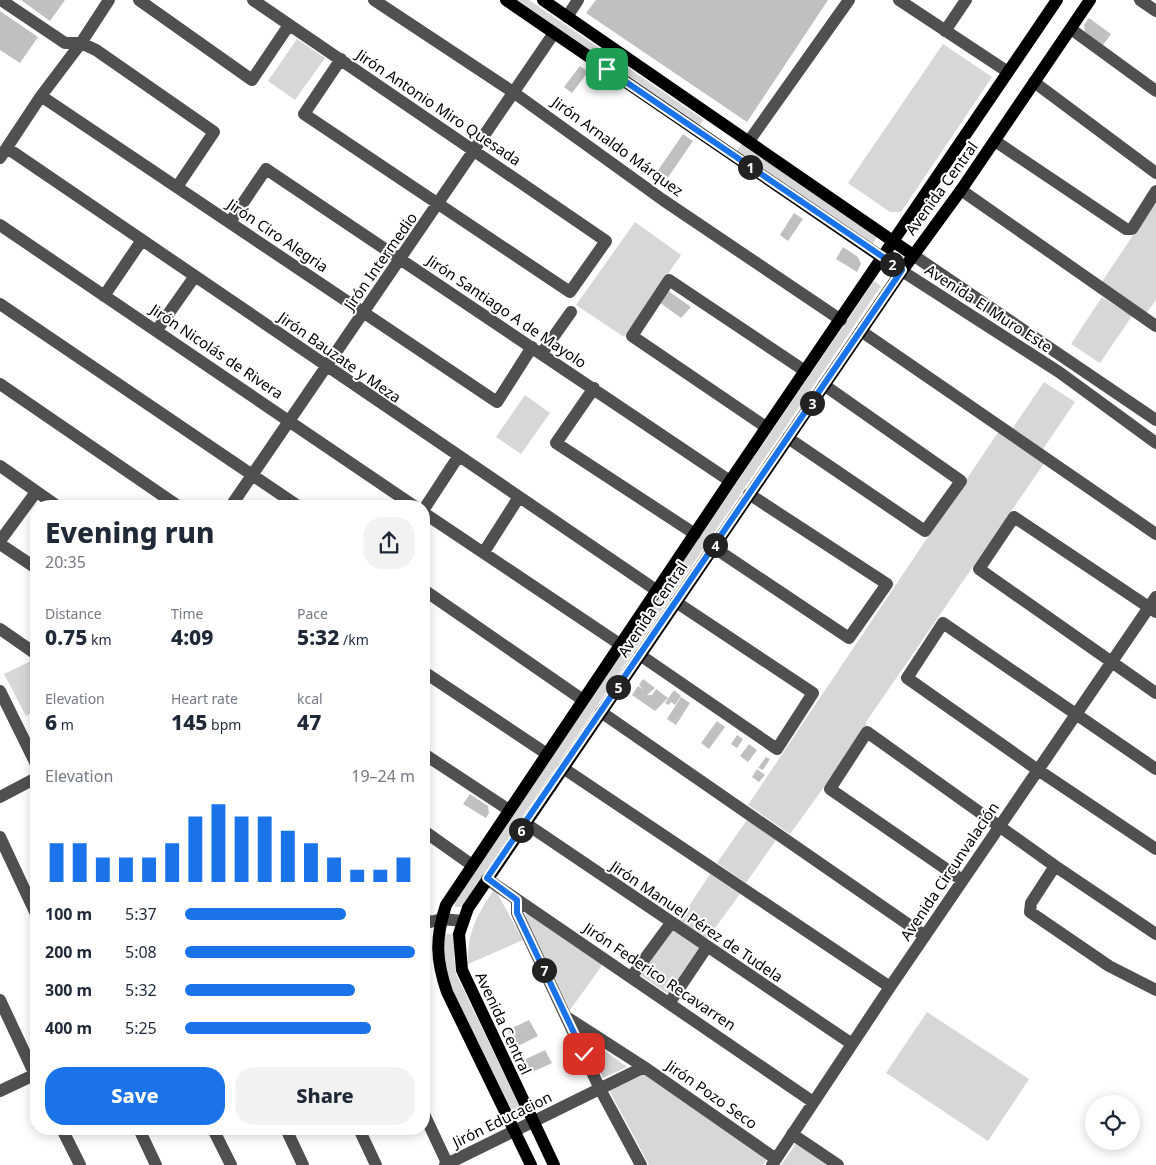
<!DOCTYPE html>
<meta charset="utf-8">
<style>
body{margin:0;font-family:"Noto Sans",sans-serif;background:#f2f2f3;color:#1f2937;height:100vh;display:flex;flex-direction:column;font-size:19px;white-space:nowrap}
*{box-sizing:border-box;margin:0}
p{font-size:16px;color:#747a83}
.icon{flex:none;width:28px;height:28px;fill:none;stroke:currentColor;stroke-width:2;stroke-linecap:round;stroke-linejoin:round}
.map{position:relative;flex:1;overflow:hidden}
.sheet{position:absolute;left:30px;top:500px;width:400px;height:635px;display:flex;flex-direction:column;background:#fff;border-radius:20px;box-shadow:0 2px 12px #0003}
.sheet>*{flex:none}
.fabs{position:absolute;left:1085px;top:1095px;display:grid;gap:10px}
.fabs a{display:grid;place-items:center;width:55px;height:55px;border-radius:50%;background:#fff;box-shadow:0 2px 12px #0003;font-size:25px}
.pin{position:absolute;display:grid;place-items:center;width:42px;height:42px;color:#fff;margin:-21px;border-radius:10px;box-shadow:0 2px 8px #0006}
.km{position:absolute;width:25px;height:25px;margin:-12px;border-radius:50%;background:#222;color:#fff;font-size:14px;line-height:25px;text-align:center}
.round{display:grid;place-items:center;flex:none;width:52px;height:52px;border-radius:20px;background:#f2f2f3}
.head{display:flex;align-items:center;justify-content:space-between;height:85px;padding:0 15px}
h1{font-size:28px;font-weight:800;line-height:38px}
.figures{display:grid;grid-template-columns:repeat(3,1fr);gap:8px;height:85px;padding:5px 15px}
.figures div{display:grid;align-content:center}
.figures b{font-size:21px;font-weight:800}
.figures small{font-size:14px;font-weight:400}
.figures p{font-size:14px}
.chart{height:140px;padding:10px 15px}
.chart p{display:flex;justify-content:space-between}
.chart svg{width:100%;height:90px;margin-top:5px;stroke:#1a73e8;stroke-width:6}
.primary-button{display:flex;gap:10px;margin-top:auto;padding:10px 15px}
.primary-button a{flex:1;height:58px;border-radius:20px;background:#1a73e8;color:#fff;font-size:20px;font-weight:800;line-height:58px;text-align:center}
.primary-button a+a{background:#f2f2f3;color:#1f2937}
ul{padding:0 15px;list-style:none;font-size:16px}
li{display:grid;grid-template-columns:80px 60px 1fr;align-items:center;height:38px}
li i{height:12px;border-radius:6px;background:#1a73e8}
.map>svg:first-child{display:block}
.green{fill:#d7d7d7}
.building{fill:#c0c0c0}
.lines{fill:none;stroke-linecap:round;stroke-linejoin:round}
.minor{stroke:#505050;stroke-width:12}
.major{stroke:#000;stroke-width:12}
.route-casing{stroke:#fff;stroke-width:10}
.route{stroke:#1a73e8;stroke-width:6}
.labels{text-anchor:middle;dominant-baseline:central;stroke-width:4;stroke-linejoin:round;paint-order:stroke}
.street-label{font-size:15px;fill:#000;stroke:#fff}
</style>
<div class="map">
<svg width="1156" height="1165" viewBox="0 0 1156 1165">
<rect width="100%" height="100%" fill="#fff"/>
<!-- green -->
<path class="green" d="M515,0H529L704,120L699,126Z
M297,39L325,58L295,100L268,81Z
M943,44L992,77L901,212H890L848,183Z
M742,144L877,237L872,245L736,152Z
M1156,201V300L1146,314L1101,283Z
M635,222L681,255L624,337L576,305Z
M874,281L881,286L474,888L464,907H455V902L583,708Z
M1102,297L1132,316L1100,363L1071,344Z
M1044,382L1075,402L1043,449L1012,429Z
M525,395L550,413L521,454L496,437Z
M999,431L1045,462L866,722V729L790,834L748,805Z
M31,661L36,672V711L26,716L4,674Z
M749,817L778,837L746,883L717,863Z
M710,874L740,894L706,940L678,923Z
M493,891H496L523,940L468,964C467,934 476,916 493,891Z
M527,912L603,964L570,1010L523,918Z
M672,929L703,949L671,996L640,975Z
M442,934H455L454,957L456,974L520,1107L510,1112L448,985Z
M927,1012L1029,1079L988,1141L886,1073Z
M583,1035L627,1067L603,1078Z
M643,1073L768,1157L763,1165H649L608,1088Z
M796,1144L827,1165H781Z"/>
<!-- building -->
<path class="building" d="M21,0H65L50,21Z
M596,0H828L747,122L586,13Z
M0,11L38,37L20,63L0,50Z
M1089,18L1111,34L1103,45L1085,32L1084,25Z
M580,66L588,72L572,93L564,87Z
M683,134L693,141L662,186L652,179Z
M794,213L803,219L788,241L780,235Z
M843,247L858,257L861,264L857,272L836,259Z
M667,290L691,307L681,318L659,302Z
M643,679L655,688L647,695H652L656,689L668,698L655,711L632,695L638,686L644,690L639,685Z
M674,690L681,696L675,705L671,702L669,705L665,703Z
M681,697L690,703L676,725L667,719Z
M717,721L725,727L709,749L701,743Z
M737,735L743,739L737,748L731,744Z
M749,744L757,750L748,762L740,756Z
M766,757L770,759L763,770L758,768Z
M757,769L765,775L759,782L752,777Z
M470,794L488,806L489,813L486,818L463,804Z
M529,1020L538,1036L516,1047L508,1030Z
M545,1050L552,1063L528,1074L522,1061Z"/>
<g class="lines">
<!-- minor -->
<path class="minor" d="M1,0L65,43H81L96,50L214,132L177,187
M139,0L252,80L289,25
M253,0L606,241L570,292L304,114L341,59
M374,0L513,92L663,200L841,320
M899,0L1008,72
M1140,0L1156,11
M567,17L578,0
M1071,29L1156,91
M945,31L966,0
M1034,82L1156,173
M41,96L497,402L532,347
M749,141L849,0
M995,141L1126,229H1132L1156,191
M7,148L656,590
M0,158L41,96L81,43L109,0
M961,190L1156,326
M230,222L266,169L730,481
M0,225L414,506
M913,255L1156,420
M902,271L1059,372L1156,443
M104,296L142,240
M0,304L298,506
M157,330L195,276
M861,331L1156,534
M542,353L571,312
M0,384L178,506
M594,388L556,443L695,534
M766,427L632,336L669,280L805,371
M788,438L925,531L961,481L824,385
M0,466L57,506
M231,506L554,33
M424,509L458,457
M424,513L621,645
M0,541L36,492
M0,544L36,568
M713,547L849,638L887,584L749,494
M484,552L519,497
M424,590L583,700
M1156,612L1014,517L979,569L1156,693
M0,629L36,654
M640,655L777,749L813,693L676,602
M424,672L547,754
M0,691L36,764
M601,712L925,936
M424,754L509,810
M563,768L890,987
M1156,769L943,623L907,678L1038,770L1156,849
M0,797L36,778
M525,823L852,1044
M424,831L472,865
M0,837L36,914
M1055,866L1031,903L1030,912L1109,966L1156,990
M487,879L813,1102
M962,880L830,789L867,732L1055,866L1156,934
M517,900V913L600,1089L641,1165
M424,918L430,922L442,919L463,921
M632,976L671,923
M0,1000L36,1077
M670,1002L707,947
M568,1018L644,1067
M0,1091L36,1074
M424,1114L448,1165
M62,1129L80,1165
M139,1129L156,1165
M213,1129L231,1165
M286,1129L303,1165
M359,1129L376,1165
M792,1134L838,1165
M445,1165L644,1067L776,1159
M772,1165L890,987L1156,597"/>
<!-- major -->
<path class="major" d="M506,0L902,271
M543,0L913,255
M531,1165L447,992C436,960 435,938 446,905L730,481L1057,0
M554,1165L462,970L459,934L468,908L902,271L961,190L1090,0"/>
</g>
<g class="lines">
<defs>
<path id="route" d="M584,1054L517,913V900L487,878L902,270L607,69"/>
</defs>
<!-- route casing -->
<use href="#route" class="route-casing"/>
<!-- route -->
<use href="#route" class="route"/>
</g>
<g class="labels">
<!-- street labels -->
<g class="street-label">
<text transform="translate(439 107) rotate(34)">Jirón Antonio Miro Quesada</text>
<text transform="translate(618 146) rotate(36)">Jirón Arnaldo Márquez</text>
<text transform="translate(941 188) rotate(-54)">Avenida Central</text>
<text transform="translate(278 235) rotate(34)">Jirón Ciro Alegria</text>
<text transform="translate(380 261) rotate(-55)">Jirón Intermedio</text>
<text transform="translate(989 308) rotate(33)">Avenida El Muro Este</text>
<text transform="translate(507 311) rotate(34)">Jirón Santiago A de Mayolo</text>
<text transform="translate(217 351) rotate(34)">Jirón Nicolás de Rivera</text>
<text transform="translate(340 357) rotate(35)">Jirón Bauzate y Meza</text>
<text transform="translate(652 609) rotate(-56)">Avenida Central</text>
<text transform="translate(949 871) rotate(-56)">Avenida Circunvalación</text>
<text transform="translate(697 921) rotate(34)">Jirón Manuel Pérez de Tudela</text>
<text transform="translate(660 976) rotate(34)">Jirón Federico Recavarren</text>
<text transform="translate(504 1023) rotate(65)">Avenida Central</text>
<text transform="translate(712 1094) rotate(35)">Jirón Pozo Seco</text>
<text transform="translate(502 1119) rotate(-26)">Jirón Educacion</text>
</g>
</g>
</svg>
<div class="fabs">
<a><svg class="icon" aria-label="locate" viewBox="0 0 24 24"><circle cx="12" cy="12" r="6"/><path d="M12 2v4M12 18v4M2 12h4M18 12h4"/></svg></a>
</div>
<div class="pin" style="left:607px;top:69px;background:#1e9e55"><svg class="icon" aria-label="arrive" viewBox="0 0 24 24"><path d="M6 21V4h12l-3 4 3 4H6"/></svg></div>
<div class="pin" style="left:584px;top:1054px;background:#d93025"><svg class="icon" aria-label="check" viewBox="0 0 24 24"><path d="M5 12l5 5 9-10"/></svg></div>
<b class="km" style="left:750px;top:167px">1</b>
<b class="km" style="left:892px;top:264px">2</b>
<b class="km" style="left:812px;top:403px">3</b>
<b class="km" style="left:715px;top:545px">4</b>
<b class="km" style="left:618px;top:687px">5</b>
<b class="km" style="left:521px;top:830px">6</b>
<b class="km" style="left:544px;top:970px">7</b>
<section class="sheet">
<div class="head"><div><h1>Evening run</h1><p>20:35</p></div><a class="round"><svg class="icon" aria-label="share" viewBox="0 0 24 24"><path d="M12 15V3M7 8l5-5 5 5M5 13v7h14v-7"/></svg></a></div>
<div class="figures">
<div><p>Distance</p><b>0.75<small> km</small></b></div>
<div><p>Time</p><b>4:09</b></div>
<div><p>Pace</p><b>5:32<small> /km</small></b></div>
</div>
<div class="figures">
<div><p>Elevation</p><b>6<small> m</small></b></div>
<div><p>Heart rate</p><b>145<small> bpm</small></b></div>
<div><p>kcal</p><b>47</b></div>
</div>
<div class="chart"><p><span>Elevation</span>19–24 m</p>
<svg viewBox="0 0 160 44" preserveAspectRatio="none"><path d="M5 44V25M15 44V25M25 44V32M35 44V32M45 44V32M55 44V25M65 44V12M75 44V6M85 44V12M95 44V12M105 44V19M115 44V25M125 44V32M135 44V38M145 44V38M155 44V32"/></svg>
</div>
<ul>
<li><b>100 m</b>5:37<i style="width:70%"></i></li>
<li><b>200 m</b>5:08<i style="width:100%"></i></li>
<li><b>300 m</b>5:32<i style="width:74%"></i></li>
<li><b>400 m</b>5:25<i style="width:81%"></i></li>
</ul>
<div class="primary-button"><a>Save</a><a>Share</a></div>
</section>
</div>
